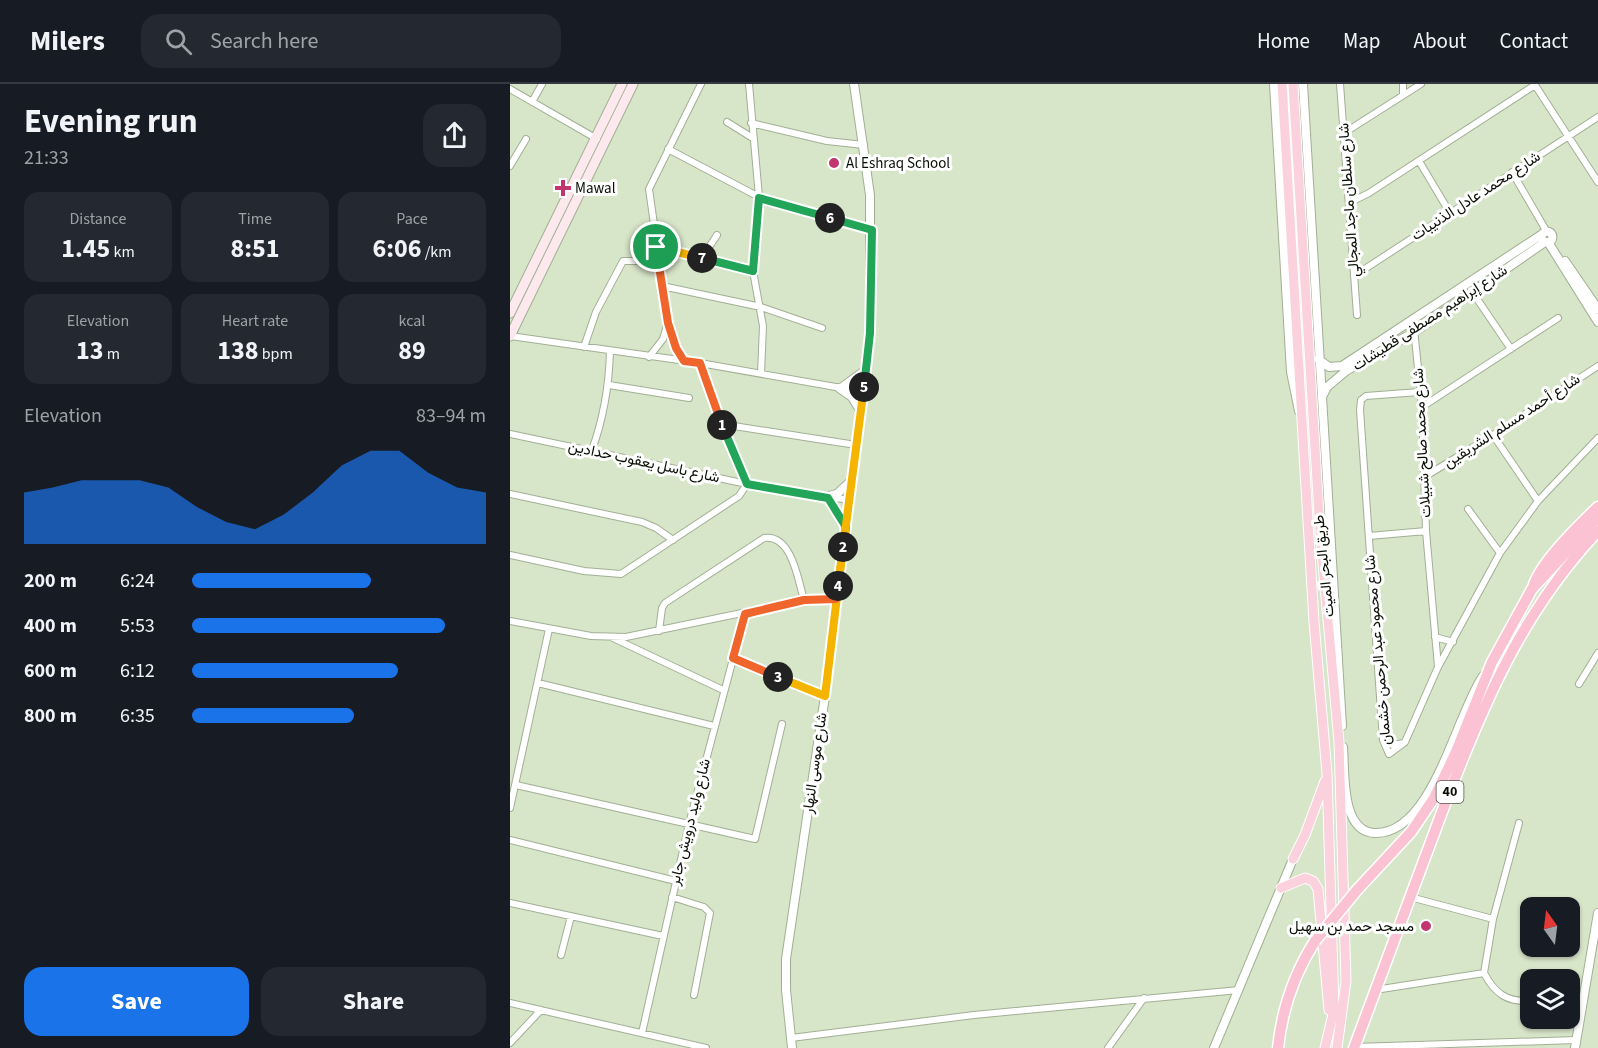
<!DOCTYPE html>
<meta charset="utf-8">
<style>
body{margin:0;font-family:"Source Sans 3",Vazirmatn,sans-serif;background:#242831;color:#f1f3f6;height:100vh;display:flex;flex-direction:column;font-size:22px;white-space:nowrap}
*{box-sizing:border-box;margin:0}
p{font-size:20px;color:#9ea1a6}
.icon{flex:none;width:33px;height:33px;fill:none;stroke:currentColor;stroke-width:2;stroke-linecap:round;stroke-linejoin:round}
.map{position:relative;flex:1;overflow:hidden}
.details{display:flex;flex-direction:column;background:#171b24;width:510px}
.details>*{flex:none}
.needle{width:39px;rotate:346deg}
.tools{position:absolute;left:1010px;top:813px;display:grid;gap:12px}
.tools a{display:grid;place-items:center;width:60px;height:60px;border-radius:12px;background:#171b24;box-shadow:0 2px 4px #0004;font-size:30px}
.pin{position:absolute;display:grid;place-items:center;width:51px;height:51px;color:#fff;margin:-26px;border:3px solid #fff;border-radius:50%;box-shadow:0 2px 6px #0007}
.km{position:absolute;width:30px;height:30px;margin:-15px;border-radius:50%;background:#222;color:#fff;font-size:16px;line-height:30px;text-align:center}
.round{display:grid;place-items:center;flex:none;width:63px;height:63px;border-radius:18px;background:#242831}
.headline{display:flex;align-items:center;justify-content:space-between;height:102px;padding:0 24px}
h1{font-size:33px;font-weight:700;line-height:45px}
.stats{display:grid;grid-template-columns:repeat(3,1fr);gap:9px;height:102px;padding:6px 24px}
.stats div{display:grid;align-content:center;border-radius:15px;background:#242831;text-align:center}
.stats b{font-size:26px;font-weight:700}
.stats small{font-size:16px;font-weight:400}
.stats p{font-size:16px}
.chart{height:168px;padding:12px 24px}
.chart p{display:flex;justify-content:space-between}
.chart svg{width:100%;height:108px;margin-top:6px;fill:#1a73e8;opacity:.7}
.cta{display:flex;gap:12px;margin-top:auto;padding:12px 24px}
.cta a{flex:1;height:69px;border-radius:18px;background:#1a73e8;color:#fff;font-size:24px;font-weight:700;line-height:69px;text-align:center}
.cta a+a{background:#242831;color:#f1f3f6}
ul{padding:0 24px;list-style:none;font-size:20px}
li{display:grid;grid-template-columns:96px 72px 1fr;align-items:center;height:45px}
li i{height:15px;border-radius:8px;background:#1a73e8}
header{display:flex;align-items:center;gap:36px;box-sizing:border-box;height:84px;padding:0 30px;background:#171b24;border-bottom:2px solid #363941}
header strong{font-size:28px}
nav{display:flex;gap:33px;margin-inline-start:auto;font-size:21px}
.search{width:420px;height:54px;background:#242831;display:flex;align-items:center;gap:15px;box-sizing:border-box;padding:0 21px;border-radius:18px;color:#9ea1a6;font-size:22px}
main{display:flex;flex:1;min-height:0}
.map>svg:first-child{display:block}
.lines{fill:none;stroke-linecap:round;stroke-linejoin:round}
.minor-casing{stroke:#a2af95;stroke-width:8}
.tertiary-casing{stroke:#a2af95;stroke-width:10}
.secondary-casing{stroke:#a2af95;stroke-width:11}
.primary-casing{stroke:#fff;stroke-width:11}
.trunk-casing{stroke:#fff;stroke-width:13}
.minor{stroke:#fff;stroke-width:6}
.tertiary{stroke:#fff;stroke-width:8}
.secondary{stroke:#fde8ee;stroke-width:9}
.primary{stroke:#fbd1dd;stroke-width:9}
.trunk{stroke:#fac2d2;stroke-width:10}
.trunk-bridge-casing{stroke:#fff;stroke-width:13;stroke-linecap:butt}
.trunk-bridge{stroke:#fac2d2;stroke-width:10}
.split-1-casing{stroke:#fff;stroke-width:12}
.split-2-casing{stroke:#fff;stroke-width:12}
.split-3-casing{stroke:#fff;stroke-width:12}
.split-4-casing{stroke:#fff;stroke-width:12}
.split-5-casing{stroke:#fff;stroke-width:12}
.split-6-casing{stroke:#fff;stroke-width:12}
.split-7-casing{stroke:#fff;stroke-width:12}
.split-8-casing{stroke:#fff;stroke-width:12}
.split-1{stroke:#f0652b;stroke-width:8}
.split-2{stroke:#22a559;stroke-width:8}
.split-3{stroke:#f5b400;stroke-width:8}
.split-4{stroke:#f0652b;stroke-width:8}
.split-5{stroke:#f5b400;stroke-width:8}
.split-6{stroke:#22a559;stroke-width:8}
.split-7{stroke:#22a559;stroke-width:8}
.split-8{stroke:#f5b400;stroke-width:8}
.poi-dot{fill:#c1366e;stroke:#fff;stroke-width:2}
.labels{text-anchor:middle;dominant-baseline:central;stroke-width:6;stroke-linejoin:round;paint-order:stroke}
.shield{fill:#fff;stroke:#545751;stroke-width:1.5}
.shield-label{font-size:14px;font-weight:bold;fill:#0a0f06}
.poi-label{font-size:15px;fill:#0a0f06;stroke:#fff;text-anchor:start}
.street-label{font-size:15px;fill:#0a0f06;stroke:#fff}
</style>
<header>
<strong>Milers</strong>
<div class="search"><svg class="icon" aria-label="search" viewBox="0 0 24 24"><circle cx="10" cy="10" r="6"/><path d="M15 15l6 6"/></svg>Search here</div>
<nav><a>Home</a><a>Map</a><a>About</a><a>Contact</a></nav>
</header>
<main>
<section class="details">
<div class="headline"><div><h1>Evening run</h1><p>21:33</p></div><a class="round"><svg class="icon" aria-label="share" viewBox="0 0 24 24"><path d="M12 15V3M7 8l5-5 5 5M5 13v7h14v-7"/></svg></a></div>
<div class="stats">
<div><p>Distance</p><b>1.45<small> km</small></b></div>
<div><p>Time</p><b>8:51</b></div>
<div><p>Pace</p><b>6:06<small> /km</small></b></div>
</div>
<div class="stats">
<div><p>Elevation</p><b>13<small> m</small></b></div>
<div><p>Heart rate</p><b>138<small> bpm</small></b></div>
<div><p>kcal</p><b>89</b></div>
</div>
<div class="chart"><p><span>Elevation</span>83–94 m</p>
<svg viewBox="0 0 160 44" preserveAspectRatio="none"><path d="M0 44V23L10 21L20 18L30 18L40 18L50 21L60 29L70 35L80 38L90 32L100 23L110 12L120 6L130 6L140 15L150 21L160 23V44z"/></svg>
</div>
<ul>
<li><b>200 m</b>6:24<i style="width:61%"></i></li>
<li><b>400 m</b>5:53<i style="width:86%"></i></li>
<li><b>600 m</b>6:12<i style="width:70%"></i></li>
<li><b>800 m</b>6:35<i style="width:55%"></i></li>
</ul>
<div class="cta"><a>Save</a><a>Share</a></div>
</section>
<div class="map">
<svg width="1088" height="964" viewBox="0 0 1088 964">
<rect width="100%" height="100%" fill="#d7e5c9"/>
<g class="lines">
<defs>
<path id="minor" d="M239,0L249,113L243,187L253,242L251,289
M830,0L847,231
M893,0V11
M0,5L87,55
M22,18L32,0
M217,38L241,53
M241,39L317,57L354,61
M834,49L911,0
M158,65L249,113L362,146
M909,77L940,129
M0,82L16,55
M1002,88L1037,148
M839,119L859,109L1025,1L1088,98
M146,163L243,187
M192,174L207,151
M844,192L1088,33
M152,202L251,223L312,244
M961,206L1001,265
M903,235L912,323L916,447L928,583
M0,252L190,279L354,308
M74,263L86,228L113,177H149
M139,273L153,255L157,242
M174,277L166,264L158,239L139,105L191,0
M99,301L179,314
M909,308L856,312L851,316L850,326L873,656L879,670L895,658L928,583L990,469L1028,417L1088,354
M912,323L1048,234
M211,340L346,361
M0,350L237,400L339,416
M983,351L1028,417
M82,366C94,333 99,302 100,267
M916,392L983,351L1088,282
M0,410L132,438L146,444L163,456
M958,425L990,469
M859,452L916,447
M0,471L74,487L111,490L229,412L237,400L211,340L190,279
M0,537L81,552L116,553L294,516L326,515
M149,547L152,524L155,519L254,454C282,450 288,496 294,516
M925,553L943,558
M103,554L213,606
M223,574L315,612
M28,599L204,642
M1069,600L1088,569
M873,656L882,661L894,659
M6,701L245,755L272,640
M0,724L39,545
M1009,739L983,835L974,889C985,910 997,918 1020,917
M0,756L166,797
M162,813L194,823L200,829L184,911
M900,813L983,835
M0,819L153,852
M51,871L61,832
M865,906L974,889
M1059,915H1074
M0,919L196,964
M132,949L179,740L235,530
M281,954L464,931L729,906
M0,959L31,926
M845,963L1066,956
M598,964L634,914"/>
<path id="tertiary" d="M764,0L781,288L789,327
M793,0L832,642
M1031.5 153a5.5 5.5 0 1 1 11 0a5.5 5.5 0 1 1-11 0Z
M1038,158L1088,238
M1055,177L1088,225
M808,275L819,283L832,282L1034,149
M329,304L342,313L351,328
M331,304L357,285
M812,313L817,303L836,287L906,247L1035,158
M315,413L327,410L341,397
M318,414L336,443
M833,663C835,687 830,749 866,749C923,749 946,631 973,592
M282,964L276,906V875L315,612L360,249V111L344,0
M704,964L783,775
M1065,964L1088,829"/>
<path id="secondary" d="M0,229L112,0
M0,252L123,0"/>
<path id="primary" d="M772,0L804,538L817,689L824,926L815,964
M783,0L810,447L829,658L836,897L827,964
M783,775L795,751L815,697
M771,804L795,794L803,797L808,805L819,926"/>
<path id="trunk" d="M1023,504C1028,481 1070,440 1088,423
M847,806L901,748L924,714L945,670L982,578L1022,505L1088,434
M768,964C772,925 784,890 805,857
M844,964C875,883 904,801 935,720C974,618 1012,528 1088,447"/>
</defs>
<!-- minor casing -->
<use href="#minor" class="minor-casing"/>
<!-- tertiary casing -->
<use href="#tertiary" class="tertiary-casing"/>
<!-- secondary casing -->
<use href="#secondary" class="secondary-casing"/>
<!-- primary casing -->
<use href="#primary" class="primary-casing"/>
<!-- trunk casing -->
<use href="#trunk" class="trunk-casing"/>
<!-- minor -->
<use href="#minor" class="minor"/>
<!-- tertiary -->
<use href="#tertiary" class="tertiary"/>
<!-- secondary -->
<use href="#secondary" class="secondary"/>
<!-- primary -->
<use href="#primary" class="primary"/>
<!-- trunk -->
<use href="#trunk" class="trunk"/>
<defs>
<path id="trunk-bridge" d="M805,857L847,806"/>
</defs>
<!-- trunk-bridge casing -->
<use href="#trunk-bridge" class="trunk-bridge-casing"/>
<!-- trunk-bridge -->
<use href="#trunk-bridge" class="trunk-bridge"/>
</g>
<g class="lines">
<defs>
<path id="split-1" d="M146,163L158,239L166,264L174,277L190,279L212,341"/>
<path id="split-2" d="M212,341L237,400L318,414L336,443L333,463"/>
<path id="split-3" d="M268,593L315,612L333,463"/>
<path id="split-4" d="M268,593L223,574L235,530L294,516L326,515L328,502"/>
<path id="split-5" d="M328,502L354,303"/>
<path id="split-6" d="M320,134L362,146L360,249L354,303"/>
<path id="split-7" d="M192,174L243,187L249,114L320,134"/>
<path id="split-8" d="M146,163L192,174"/>
</defs>
<!-- split-1 casing -->
<use href="#split-1" class="split-1-casing"/>
<!-- split-2 casing -->
<use href="#split-2" class="split-2-casing"/>
<!-- split-3 casing -->
<use href="#split-3" class="split-3-casing"/>
<!-- split-4 casing -->
<use href="#split-4" class="split-4-casing"/>
<!-- split-5 casing -->
<use href="#split-5" class="split-5-casing"/>
<!-- split-6 casing -->
<use href="#split-6" class="split-6-casing"/>
<!-- split-7 casing -->
<use href="#split-7" class="split-7-casing"/>
<!-- split-8 casing -->
<use href="#split-8" class="split-8-casing"/>
<!-- split-1 -->
<use href="#split-1" class="split-1"/>
<!-- split-2 -->
<use href="#split-2" class="split-2"/>
<!-- split-3 -->
<use href="#split-3" class="split-3"/>
<!-- split-4 -->
<use href="#split-4" class="split-4"/>
<!-- split-5 -->
<use href="#split-5" class="split-5"/>
<!-- split-6 -->
<use href="#split-6" class="split-6"/>
<!-- split-7 -->
<use href="#split-7" class="split-7"/>
<!-- split-8 -->
<use href="#split-8" class="split-8"/>
</g>
<!-- markers -->
<g class="poi-dot">
<circle cx="324" cy="79" r="6"/>
<path d="M50 95h6v6h6v6h-6v6h-6v-6h-6v-6h6z"/>
<circle cx="916" cy="842" r="6"/>
</g>
<g class="labels">
<!-- shield labels -->
<rect class="shield" x="926.5" y="697" width="27" height="22" rx="4.5"/>
<g class="shield-label">
<text x="940" y="708">40</text>
</g>
<!-- poi labels -->
<g class="poi-label">
<text x="336" y="79">Al Eshraq School</text>
<text x="65" y="104">Mawal</text>
<text x="904" y="842" text-anchor="end">مسجد حمد بن سهيل</text>
</g>
<!-- street labels -->
<g class="street-label">
<text transform="translate(966 112) rotate(-33)">شارع محمد عادل الذنيبات</text>
<text transform="translate(839 116) rotate(-94)">شارع سلطان ماجد المجالي</text>
<text transform="translate(920 234) rotate(-33)">شارع إبراهيم مصطفى قطيشات</text>
<text transform="translate(1002 337) rotate(-33)">شارع أحمد مسلم الشريقين</text>
<text transform="translate(912 359) rotate(-93)">شارع محمد صالح شبيلات</text>
<text transform="translate(134 378) rotate(12)">شارع باسل يعقوب حدادين</text>
<text transform="translate(814 482) rotate(-96)">طريق البحر الميت</text>
<text transform="translate(868 566) rotate(-95)">شارع محمود عبد الرحمن خشمان</text>
<text transform="translate(305 679) rotate(-82)">شارع موسى النهار</text>
<text transform="translate(180 738) rotate(-76)">شارع وليد درويش جابر</text>
</g>
</g>
</svg>
<div class="tools">
<a><svg class="needle" viewBox="-14 -14 28 28"><path d="M0-13l5 13h-10z" fill="#e53935"/><path d="M0 13l5-13h-10z" fill="#9ea1a6"/></svg></a>
<a><svg class="icon" aria-label="layers" viewBox="0 0 24 24"><path d="M12 4l9 5-9 5-9-5zM3 14l9 5 9-5"/></svg></a>
</div>
<div class="pin" style="left:146px;top:163px;background:#1e9e55"><svg class="icon" aria-label="arrive" viewBox="0 0 24 24"><path d="M6 21V4h12l-3 4 3 4H6"/></svg></div>
<b class="km" style="left:212px;top:341px">1</b>
<b class="km" style="left:333px;top:463px">2</b>
<b class="km" style="left:268px;top:593px">3</b>
<b class="km" style="left:328px;top:502px">4</b>
<b class="km" style="left:354px;top:303px">5</b>
<b class="km" style="left:320px;top:134px">6</b>
<b class="km" style="left:192px;top:174px">7</b>
</div>
</main>
